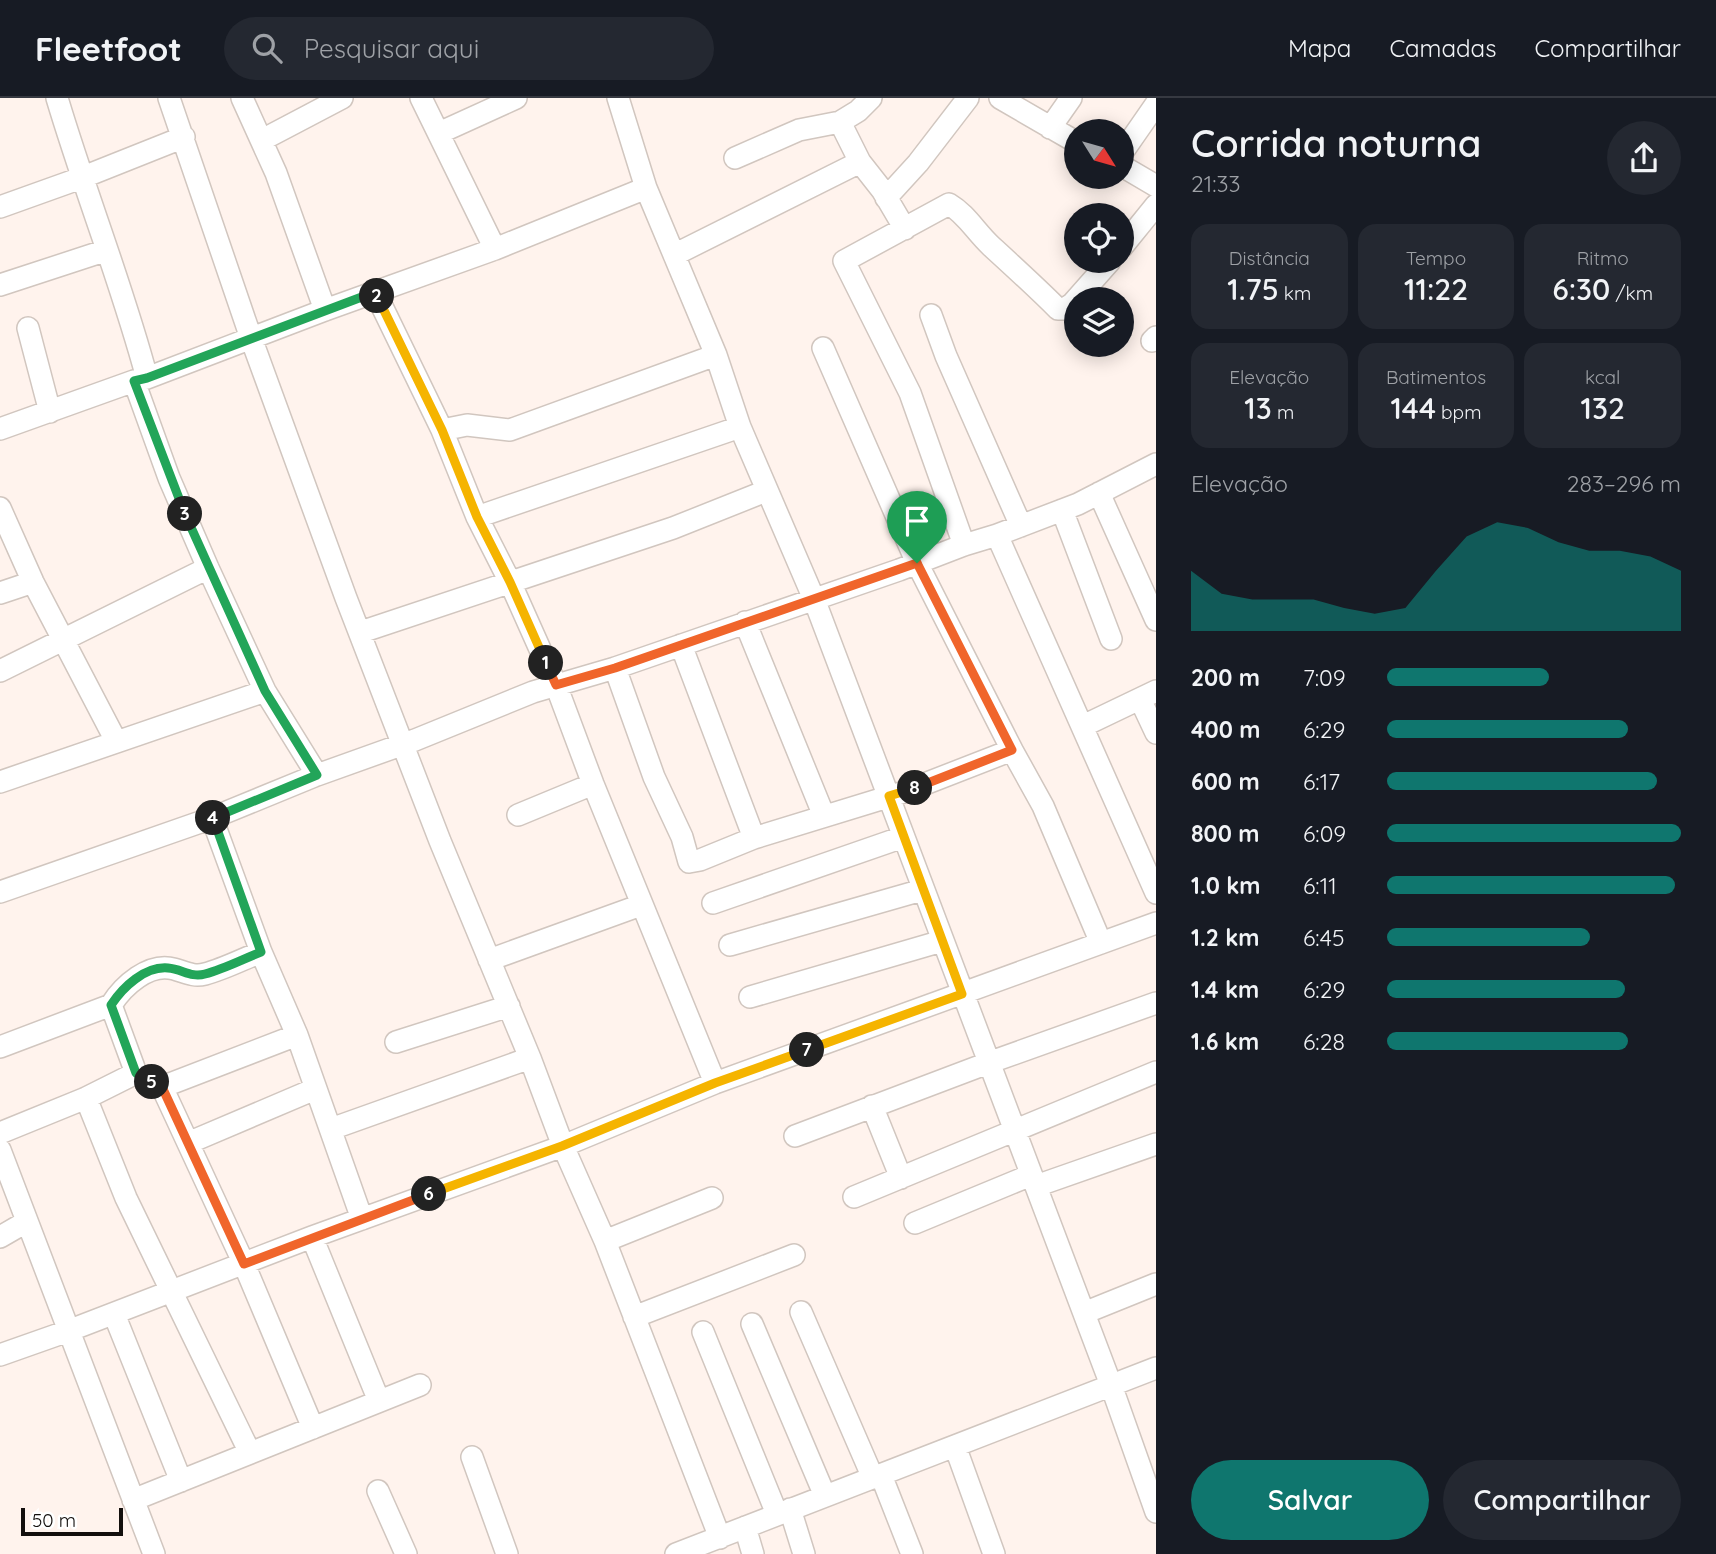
<!DOCTYPE html>
<html lang="pt">
<meta charset="utf-8">
<style>
body{margin:0;font-family:Quicksand,sans-serif;background:#242831;color:#f1f3f6;height:100vh;display:flex;flex-direction:column;font-size:26px;white-space:nowrap}
*{box-sizing:border-box;margin:0}
p{font-size:23px;color:#9ea1a6}
.icon{flex:none;width:38px;height:38px;fill:none;stroke:currentColor;stroke-width:2;stroke-linecap:round;stroke-linejoin:round}
.map{position:relative;flex:1;overflow:hidden}
.drawer{display:flex;flex-direction:column;background:#171b24;width:560px}
.drawer>*{flex:none}
.needle{width:46px;rotate:127deg}
.fabs{position:absolute;left:1064px;top:21px;display:grid;gap:14px}
.fabs a{display:grid;place-items:center;width:70px;height:70px;border-radius:50%;background:#171b24;box-shadow:0 4px 18px #0003;font-size:35px}
.scale{position:absolute;left:21px;bottom:18px;width:102px;box-sizing:border-box;padding-left:7px;border:4px solid #130f0d;border-top:0;font-size:19px;line-height:24px;white-space:nowrap;color:#130f0d;-webkit-text-stroke:5px #fff;paint-order:stroke}
.pin{position:absolute;display:grid;place-items:center;width:60px;height:60px;color:#fff;margin:-72px -30px;border-radius:50% 50% 50% 0;rotate:-45deg;box-shadow:0 0 7px #0007}
.pin .icon{rotate:45deg}
.km{position:absolute;width:35px;height:35px;margin:-18px;border-radius:50%;background:#222;color:#fff;font-size:19px;line-height:35px;text-align:center}
.round{display:grid;place-items:center;flex:none;width:74px;height:74px;border-radius:37px;background:#242831}
.headline{display:flex;align-items:center;justify-content:space-between;height:119px;padding:0 35px}
h1{font-size:38px;font-weight:600;line-height:52px}
.metrics{display:grid;grid-template-columns:repeat(3,1fr);gap:10px;height:119px;padding:7px 35px}
.metrics div{display:grid;align-content:center;border-radius:18px;background:#242831;text-align:center}
.metrics b{font-size:30px;font-weight:600}
.metrics small{font-size:19px;font-weight:400}
.metrics p{font-size:19px}
.chart{height:196px;padding:14px 35px}
.chart p{display:flex;justify-content:space-between}
.chart svg{width:100%;height:126px;margin-top:7px;fill:#0f766e;opacity:.7}
.primary-button{display:flex;gap:14px;margin-top:auto;padding:14px 35px}
.primary-button a{flex:1;height:80px;border-radius:42px;background:#0f766e;color:#fff;font-size:28px;font-weight:600;line-height:80px;text-align:center}
.primary-button a+a{background:#242831;color:#f1f3f6}
ul{padding:0 35px;list-style:none;font-size:23px}
li{display:grid;grid-template-columns:112px 84px 1fr;align-items:center;height:52px}
li i{height:18px;border-radius:9px;background:#0f766e}
header{display:flex;align-items:center;gap:42px;box-sizing:border-box;height:98px;padding:0 35px;background:#171b24;border-bottom:2px solid #363941}
header strong{font-size:33px}
nav{display:flex;gap:38px;margin-inline-start:auto;font-size:24px}
.search{width:490px;height:63px;background:#242831;display:flex;align-items:center;gap:18px;box-sizing:border-box;padding:0 24px;border-radius:38px;color:#9ea1a6;font-size:26px}
main{display:flex;flex:1;min-height:0}
.map>svg:first-child{display:block}
.lines{fill:none;stroke-linecap:round;stroke-linejoin:round}
.minor-casing{stroke:#d1c6bf;stroke-width:24}
.minor{stroke:#fff;stroke-width:21}
.split-1-casing{stroke:#fff;stroke-width:14}
.split-2-casing{stroke:#fff;stroke-width:14}
.split-3-casing{stroke:#fff;stroke-width:14}
.split-4-casing{stroke:#fff;stroke-width:14}
.split-5-casing{stroke:#fff;stroke-width:14}
.split-6-casing{stroke:#fff;stroke-width:14}
.split-7-casing{stroke:#fff;stroke-width:14}
.split-8-casing{stroke:#fff;stroke-width:14}
.split-9-casing{stroke:#fff;stroke-width:14}
.split-1{stroke:#f0652b;stroke-width:9}
.split-2{stroke:#f5b400;stroke-width:9}
.split-3{stroke:#22a559;stroke-width:9}
.split-4{stroke:#22a559;stroke-width:9}
.split-5{stroke:#22a559;stroke-width:9}
.split-6{stroke:#f0652b;stroke-width:9}
.split-7{stroke:#f5b400;stroke-width:9}
.split-8{stroke:#f5b400;stroke-width:9}
.split-9{stroke:#f0652b;stroke-width:9}
</style>
<header>
<strong>Fleetfoot</strong>
<div class="search"><svg class="icon" aria-label="search" viewBox="0 0 24 24"><circle cx="10" cy="10" r="6"/><path d="M15 15l6 6"/></svg>Pesquisar aqui</div>
<nav><a>Mapa</a><a>Camadas</a><a>Compartilhar</a></nav>
</header>
<main>
<div class="map">
<svg width="1156" height="1456" viewBox="0 0 1156 1456">
<rect width="100%" height="100%" fill="#fff3ed"/>
<g class="lines">
<defs>
<path id="minor" d="M57,0C85,94 122,186 147,280
M169,0L251,240L346,500L440,743L530,960L563,1048L605,1143L720,1440
M242,0L276,75L325,212
M421,0L495,151
M618,0L646,90L716,257L740,329L814,501L1111,1287L1156,1414
M1000,0L1076,44
M840,24L860,64
M1050,30L1071,0
M439,35L516,0
M262,42L342,0
M1122,55L1156,6
M735,60L799,32L840,24L858,13L871,0
M1122,68L1156,88
M886,100L918,65L968,0
M0,109L81,80L184,39
M1122,149L1156,107
M674,157L860,64L882,92L905,131
M0,187L107,152
M375,194L442,332L477,419L510,484L556,587L593,686L715,985
M931,217L946,258L1021,428
M28,230L50,314
M1152,243L1156,239
M823,250L917,465L1012,652
M134,283L169,380L208,470L265,593L317,677
M0,331L134,283L147,280L325,212L495,151L646,90
M442,332L467,327L510,332L716,257
M1099,395L1156,522
M0,410L33,484L116,643
M1062,412L1111,541
M477,419L740,329
M997,437L1156,795
M964,447L910,295L844,163L949,106C966,116 976,134 991,148C1014,169 1036,189 1058,211H1064L1072,206L1110,163
M0,495L33,484
M745,524L824,718
M361,534L673,430L766,393
M681,547L754,740
M615,570L654,679L682,739L689,764L700,762L754,740L904,694L1012,652L1043,708L1101,845
M0,573L208,470
M1140,601L1156,635
M1083,628L1156,593
M0,684L265,593
M518,717L593,686
M212,720L261,854L297,937L362,1121
M0,794L212,720L317,677L415,642L533,594L615,570L899,472L964,447L997,437L1078,406L1156,366
M713,805L903,739
M730,847L922,792
M489,862L641,807
M750,899L942,843
M396,944L509,908
M0,949L111,907
M136,975L111,907C123,888 149,864 174,871C185,874 193,879 205,876C224,871 243,861 261,854
M162,989L244,1166L313,1330
M86,1000L126,1100L250,1355
M872,1008L901,1080
M331,1031L530,960
M0,1035L86,1000L136,975L162,989L297,937
M795,1038L988,965L1156,905
M188,1045L315,991
M0,1052L154,1456
M1036,1088L1156,1046
M854,1099L1156,974
M915,1125L1031,1077
M0,1139L26,1124
M312,1139L379,1303
M605,1143L712,1100
M801,1214L873,1380
M1084,1215L1156,1186
M114,1216L181,1383
M634,1219L794,1157
M752,1226L825,1398
M703,1234L777,1416
M0,1257L68,1233L312,1139L563,1048L715,985L1156,825
M955,1348L994,1456
M472,1359L507,1456
M881,1377L912,1456
M378,1393L406,1456
M133,1402L420,1287
M790,1411L804,1456
M745,1429L753,1456
M676,1456L1156,1270"/>
</defs>
<!-- minor casing -->
<use href="#minor" class="minor-casing"/>
<!-- minor -->
<use href="#minor" class="minor"/>
</g>
<g class="lines">
<defs>
<path id="split-1" d="M546,565L556,587L615,570L917,465"/>
<path id="split-2" d="M377,198L442,332L477,419L510,484L546,565"/>
<path id="split-3" d="M185,416L134,283L147,280L375,194L377,198"/>
<path id="split-4" d="M185,416L265,593L317,677L213,720"/>
<path id="split-5" d="M152,984L136,975L111,907C123,889 145,868 168,870C182,871 191,880 205,876C224,871 243,861 261,854L213,720"/>
<path id="split-6" d="M152,984L162,989L244,1166L429,1096"/>
<path id="split-7" d="M429,1096L562,1048L715,985L807,952"/>
<path id="split-8" d="M807,952L962,896L889,698L915,690"/>
<path id="split-9" d="M915,690L1012,652L917,465"/>
</defs>
<!-- split-1 casing -->
<use href="#split-1" class="split-1-casing"/>
<!-- split-2 casing -->
<use href="#split-2" class="split-2-casing"/>
<!-- split-3 casing -->
<use href="#split-3" class="split-3-casing"/>
<!-- split-4 casing -->
<use href="#split-4" class="split-4-casing"/>
<!-- split-5 casing -->
<use href="#split-5" class="split-5-casing"/>
<!-- split-6 casing -->
<use href="#split-6" class="split-6-casing"/>
<!-- split-7 casing -->
<use href="#split-7" class="split-7-casing"/>
<!-- split-8 casing -->
<use href="#split-8" class="split-8-casing"/>
<!-- split-9 casing -->
<use href="#split-9" class="split-9-casing"/>
<!-- split-1 -->
<use href="#split-1" class="split-1"/>
<!-- split-2 -->
<use href="#split-2" class="split-2"/>
<!-- split-3 -->
<use href="#split-3" class="split-3"/>
<!-- split-4 -->
<use href="#split-4" class="split-4"/>
<!-- split-5 -->
<use href="#split-5" class="split-5"/>
<!-- split-6 -->
<use href="#split-6" class="split-6"/>
<!-- split-7 -->
<use href="#split-7" class="split-7"/>
<!-- split-8 -->
<use href="#split-8" class="split-8"/>
<!-- split-9 -->
<use href="#split-9" class="split-9"/>
</g>
</svg>
<div class="fabs">
<a><svg class="needle" viewBox="-14 -14 28 28"><path d="M0-13l5 13h-10z" fill="#e53935"/><path d="M0 13l5-13h-10z" fill="#9ea1a6"/></svg></a>
<a><svg class="icon" aria-label="locate" viewBox="0 0 24 24"><circle cx="12" cy="12" r="6"/><path d="M12 2v4M12 18v4M2 12h4M18 12h4"/></svg></a>
<a><svg class="icon" aria-label="layers" viewBox="0 0 24 24"><path d="M12 4l9 5-9 5-9-5zM3 14l9 5 9-5"/></svg></a>
</div>
<div class="scale">50 m</div>
<div class="pin" style="left:917px;top:465px;background:#1e9e55"><svg class="icon" aria-label="arrive" viewBox="0 0 24 24"><path d="M6 21V4h12l-3 4 3 4H6"/></svg></div>
<b class="km" style="left:546px;top:565px">1</b>
<b class="km" style="left:377px;top:198px">2</b>
<b class="km" style="left:185px;top:416px">3</b>
<b class="km" style="left:213px;top:720px">4</b>
<b class="km" style="left:152px;top:984px">5</b>
<b class="km" style="left:429px;top:1096px">6</b>
<b class="km" style="left:807px;top:952px">7</b>
<b class="km" style="left:915px;top:690px">8</b>
</div>
<section class="drawer">
<div class="headline"><div><h1>Corrida noturna</h1><p>21:33</p></div><a class="round"><svg class="icon" aria-label="share" viewBox="0 0 24 24"><path d="M12 15V3M7 8l5-5 5 5M5 13v7h14v-7"/></svg></a></div>
<div class="metrics">
<div><p>Distância</p><b>1.75<small> km</small></b></div>
<div><p>Tempo</p><b>11:22</b></div>
<div><p>Ritmo</p><b>6:30<small> /km</small></b></div>
</div>
<div class="metrics">
<div><p>Elevação</p><b>13<small> m</small></b></div>
<div><p>Batimentos</p><b>144<small> bpm</small></b></div>
<div><p>kcal</p><b>132</b></div>
</div>
<div class="chart"><p><span>Elevação</span>283–296 m</p>
<svg viewBox="0 0 160 44" preserveAspectRatio="none"><path d="M0 44V23L10 31L20 33L30 33L40 33L50 36L60 38L70 36L80 23L90 11L100 6L110 8L120 13L130 16L140 16L150 18L160 23V44z"/></svg>
</div>
<ul>
<li><b>200 m</b>7:09<i style="width:55%"></i></li>
<li><b>400 m</b>6:29<i style="width:82%"></i></li>
<li><b>600 m</b>6:17<i style="width:92%"></i></li>
<li><b>800 m</b>6:09<i style="width:100%"></i></li>
<li><b>1.0 km</b>6:11<i style="width:98%"></i></li>
<li><b>1.2 km</b>6:45<i style="width:69%"></i></li>
<li><b>1.4 km</b>6:29<i style="width:81%"></i></li>
<li><b>1.6 km</b>6:28<i style="width:82%"></i></li>
</ul>
<div class="primary-button"><a>Salvar</a><a>Compartilhar</a></div>
</section>
</main>
